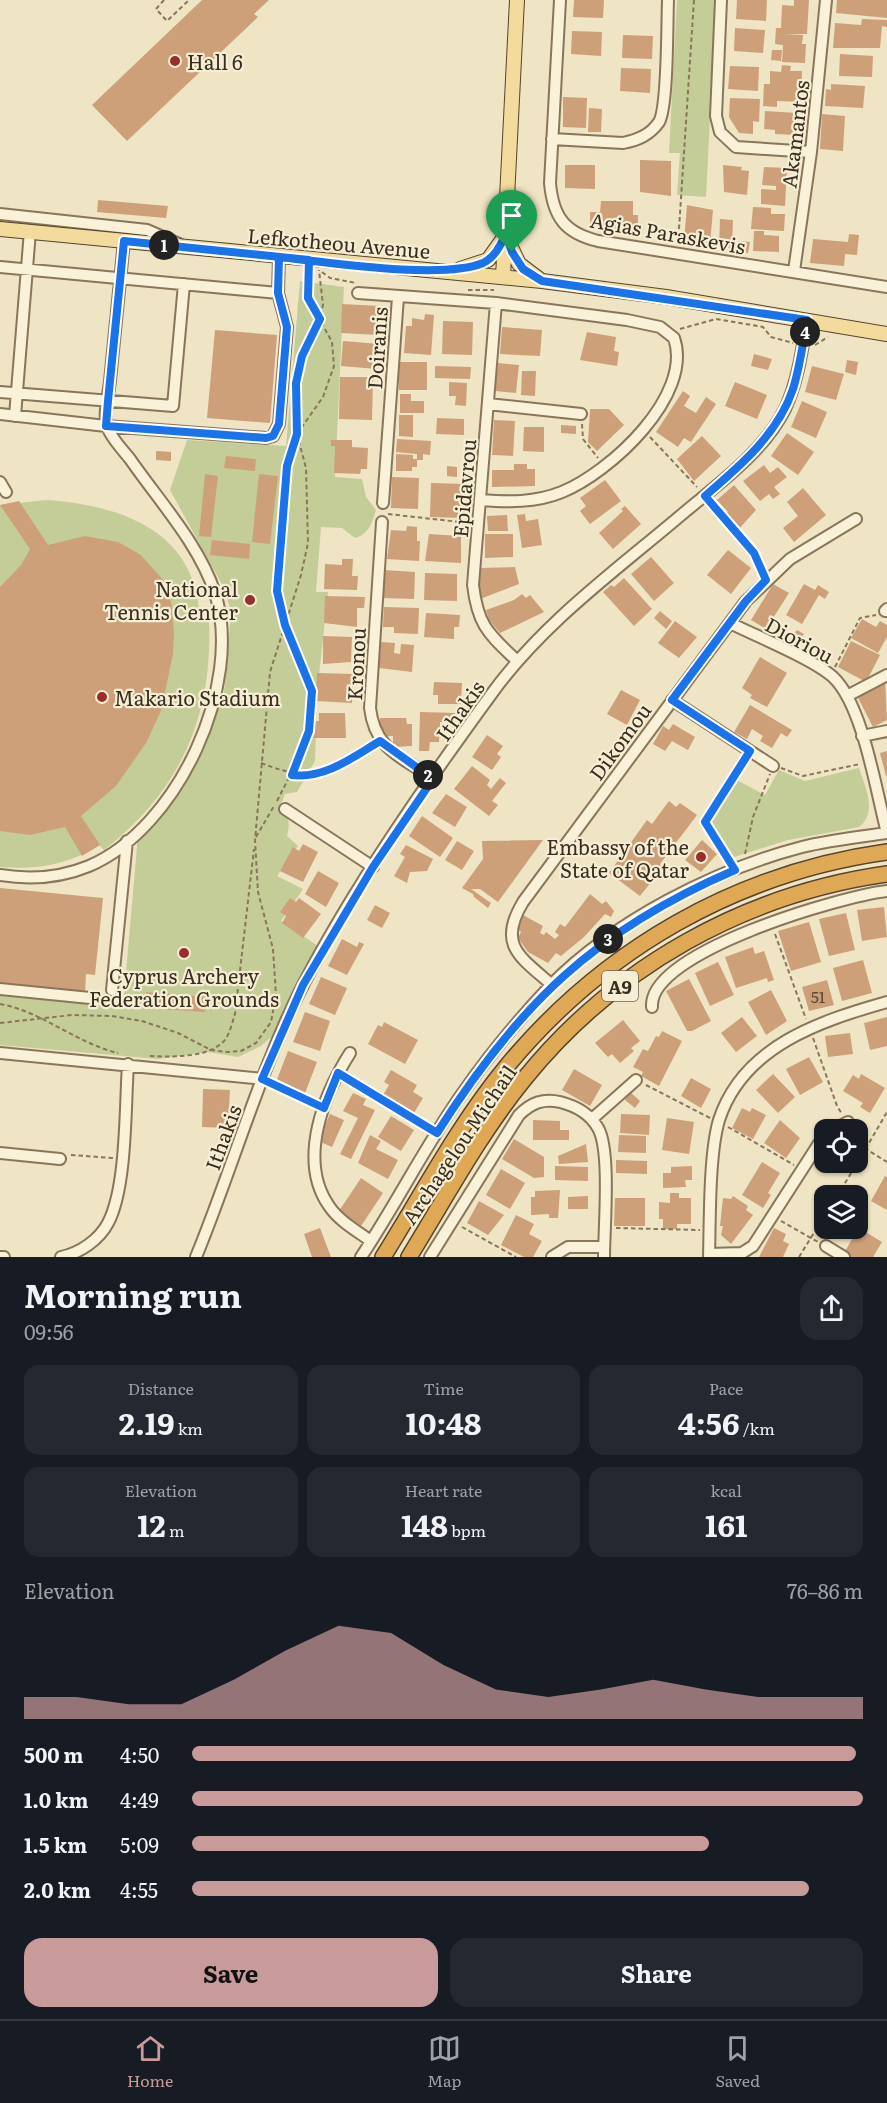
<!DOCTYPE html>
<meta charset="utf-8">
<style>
body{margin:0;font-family:Literata,serif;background:#242831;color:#f1f3f6;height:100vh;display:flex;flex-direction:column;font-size:22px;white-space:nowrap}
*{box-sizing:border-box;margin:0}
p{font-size:20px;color:#9ea1a6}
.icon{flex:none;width:33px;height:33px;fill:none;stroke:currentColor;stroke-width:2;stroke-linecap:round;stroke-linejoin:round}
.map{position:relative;height:1257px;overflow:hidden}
.panel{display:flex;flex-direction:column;background:#171b24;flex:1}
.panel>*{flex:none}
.buttons{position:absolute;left:814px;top:1119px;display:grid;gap:12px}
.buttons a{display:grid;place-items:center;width:54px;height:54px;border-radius:12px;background:#171b24;box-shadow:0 2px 4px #0004;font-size:30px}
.pin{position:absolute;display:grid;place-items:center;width:51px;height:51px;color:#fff;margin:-62px -26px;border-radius:50% 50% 50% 0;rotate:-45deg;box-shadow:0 0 6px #0007}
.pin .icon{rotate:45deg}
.km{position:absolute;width:30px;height:30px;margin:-15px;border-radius:50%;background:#222;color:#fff;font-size:16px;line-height:30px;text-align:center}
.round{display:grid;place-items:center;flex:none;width:63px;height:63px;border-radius:18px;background:#242831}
.overview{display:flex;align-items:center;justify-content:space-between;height:102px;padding:0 24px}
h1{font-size:33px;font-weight:700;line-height:45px}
.stats{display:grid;grid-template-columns:repeat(3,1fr);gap:9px;height:102px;padding:6px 24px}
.stats div{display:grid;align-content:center;border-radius:15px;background:#242831;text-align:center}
.stats b{font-size:30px;font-weight:700}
.stats small{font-size:16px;font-weight:400}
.stats p{font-size:16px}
.chart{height:168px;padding:12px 24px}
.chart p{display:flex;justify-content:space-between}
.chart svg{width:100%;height:108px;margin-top:6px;fill:#c99a9a;opacity:.7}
.cta{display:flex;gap:12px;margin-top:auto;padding:12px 24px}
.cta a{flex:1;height:69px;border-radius:18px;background:#c99a9a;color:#111;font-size:24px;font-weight:700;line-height:69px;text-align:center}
.cta a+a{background:#242831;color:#f1f3f6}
ul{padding:0 24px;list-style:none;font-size:20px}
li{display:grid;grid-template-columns:96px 72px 1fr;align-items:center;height:45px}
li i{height:15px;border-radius:8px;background:#c99a9a}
.menu{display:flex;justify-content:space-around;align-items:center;height:84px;border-top:2px solid #363941;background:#171b24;font-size:16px;color:#9ea1a6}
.menu a{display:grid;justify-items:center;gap:3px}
.menu .active{color:#c99a9a}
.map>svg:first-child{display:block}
.green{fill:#c4cd98}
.building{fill:#cda07a}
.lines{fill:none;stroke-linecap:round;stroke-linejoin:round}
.minor-casing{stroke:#89765a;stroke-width:14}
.major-casing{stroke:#57432e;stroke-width:16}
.highway-casing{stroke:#57432e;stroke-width:18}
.path{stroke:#89765a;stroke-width:2;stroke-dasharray:4.5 3;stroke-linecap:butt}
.minor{stroke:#f9f1d8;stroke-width:10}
.major{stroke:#f2db9c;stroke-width:14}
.highway{stroke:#dea855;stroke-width:15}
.route-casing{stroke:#fff;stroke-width:12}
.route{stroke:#1a73e8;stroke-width:8}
.poi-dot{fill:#992e2a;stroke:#f6eed4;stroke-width:2}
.labels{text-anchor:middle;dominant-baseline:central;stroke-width:4.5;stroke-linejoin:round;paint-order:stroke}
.number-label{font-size:16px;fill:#5e4a35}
.shield{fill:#f6eed4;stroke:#726755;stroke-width:1.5}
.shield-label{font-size:18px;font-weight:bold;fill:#392d1e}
.poi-label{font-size:20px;fill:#392d1e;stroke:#f6eed4;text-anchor:start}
.street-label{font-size:20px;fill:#392d1e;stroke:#f6eed4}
</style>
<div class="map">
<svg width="887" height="1257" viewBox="0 0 887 1257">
<rect width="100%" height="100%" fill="#efe4c4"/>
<!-- green -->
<path class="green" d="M677,0H716L706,197L677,195L680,153H669Z
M300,281L344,287L335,477L362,479L366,497L376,510C372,523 369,534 355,538L342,528L321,527L316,592H328L317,694L315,761L297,792L285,794L279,809C290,816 290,824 287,836L298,846L277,876L303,889L281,921L318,946L297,984L278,1031L261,1046L238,1057L208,1052L158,1059L0,1045V995L123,1007L138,835L180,790L191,772L207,741L224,693L231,611L224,588L170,490L187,440L286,446Z
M46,500C106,504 177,522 195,588C198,598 199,610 201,620L209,621C213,717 180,791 104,850L99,845C69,865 36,870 0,867V505Z
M859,768C865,787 878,812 859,827L788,840L731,858L708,822L735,779L765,795L779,770L805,781Z"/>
<!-- building -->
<path class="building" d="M202,0H269L254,14L258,17L127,141L92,105Z
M574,0H604L603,18L573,17Z
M737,0H767L766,21L736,19Z
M794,0H809L807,34H784L803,35L802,44H806L805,63L782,62L783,45L775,44L776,28H781L782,5L794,6Z
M837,0H887V18L836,13Z
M862,19L887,20V27L882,26L880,48H833L835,23L861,25Z
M735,28L765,30L763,53L734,51Z
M572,31L602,32L601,56L571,54Z
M623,35L653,36L652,59L622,58Z
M772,50H782L781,61L771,60Z
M840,54L873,56L872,77L839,76Z
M782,65L791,66L790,71H802L801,102L777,101V107L763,106L764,84H770V71L781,72Z
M730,66L759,67L758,91L728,89Z
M621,68L651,69L650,93L620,91Z
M831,84L865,86L863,108L825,106L826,89L831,90Z
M563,97L587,98L586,128L563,127Z
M730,98L760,99L759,122L753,121V134L739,133L729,117Z
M589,108L602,109L601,132H588Z
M765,111L797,113L796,135L775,134V130L764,129Z
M822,114L845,116L843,151L820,149Z
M640,160L671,161V196L640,192Z
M565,165H595V189L565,188Z
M723,165L742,167L741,170L749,171L747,195L724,192Z
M764,167L787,168L785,206L761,204V189L776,190V186L762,185Z
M98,200L168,206L166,218L97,212Z
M601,201H633V215H638V229L590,228V212H600Z
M687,205L713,210L710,244L684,241Z
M753,207L771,208V214H785L784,231L751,229Z
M720,219L733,220L732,248L719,247Z
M754,231H764V235L779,236V252L753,251Z
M849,234L859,235L857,255L845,254L844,266L810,263L813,239L848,242Z
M739,241L750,242L748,253L738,252Z
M342,304L380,306L379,335L341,333Z
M425,314L434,315L431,355L404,353L406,326H412V318L424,320Z
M443,321L473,322L472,355L442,354Z
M502,327L542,330L540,356L500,354Z
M215,330L277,335L270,423L207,418Z
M587,332L616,337L614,351L619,352L617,366L580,360Z
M343,341L379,344L377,369L341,366Z
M754,354L772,359L768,370L751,366Z
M847,360L858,362L856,375L845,372Z
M399,362H427V390H399Z
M498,363L519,365L516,393L495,391Z
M435,366L471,367L470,379L435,378Z
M812,366L844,374L836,400L805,392Z
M522,371H536L535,396L521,395Z
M340,377H373L372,420L339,419Z
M449,382L467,383L466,406L455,405L456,396H449Z
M735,382L767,395L757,419L725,406Z
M683,391L690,396L684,406L696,413L706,397L716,404L691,442L684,438L678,447L656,432Z
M400,394H411V401H424V413H400Z
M802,401L827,412L816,438L791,427Z
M590,409H609L624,425L597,451L588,442Z
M399,415H413V437L399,436Z
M437,418L464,419V435L436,434Z
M494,420L515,421L513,456L492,455Z
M561,425L576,426V434L561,433Z
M524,427H544V452L523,451Z
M787,433L814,452L798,475L771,456Z
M702,436L721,456L694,481L677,459Z
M397,439L431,441L430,455L423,454V460H417V467H412V471H396V454L413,455V459H417V454L396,452Z
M331,440H352V447L368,448L367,469H361L360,474L334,473L335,446H331Z
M156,451L171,452V461L156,460Z
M226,456L256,459L255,471L224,468Z
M514,464H527V469H535V486L492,487V470H514Z
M764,465L770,473L778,467L787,477L774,487L780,494L773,499L769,494L760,501L743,481Z
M447,466L457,467V477L447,476Z
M205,474L218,476L211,537L199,536Z
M259,474L278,476L270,544L252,542Z
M392,477L419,478L418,509L391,508Z
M605,480L621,501L590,524L580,511L586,506L580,498Z
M431,483L464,484L463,518L430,517Z
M734,485L756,510L737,531L724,516L728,512L717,500Z
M803,488L826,515L794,542L783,528L798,516L787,502Z
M19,501L48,545L85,536L118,542L141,555L164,581L171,602L174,632L173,654L161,711L146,743L116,786L81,816L100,845L82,856L65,827L30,835L0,831V587L21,565L30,549L0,505Z
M625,506L641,524L613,549L599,533L623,511L621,509Z
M525,514L526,521L538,519L542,545L522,548L517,515Z
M507,515L508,531H488L487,516Z
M407,526L417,527V541H420L419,561L387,559L391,530L406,531Z
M429,534L461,536V563L425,561Z
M485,534H513V557L485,558Z
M212,540L250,544L249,559L210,555Z
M728,550L751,568L731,594L707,575Z
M651,557L674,583L654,601L631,574Z
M342,559H353L352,576H358L357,590L324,589L325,564L342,565Z
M515,567L519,584L480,599V568Z
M384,570L415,572L414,599L383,598Z
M425,573L457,574V601L424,600Z
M624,578L652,609L634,626L603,592L611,585L614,587Z
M773,584L789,593L766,629L751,620Z
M804,584L815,590L818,585L829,592L825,599L819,595L802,624L786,615Z
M522,594L526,598L530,595L544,612L500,633L489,620L486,610L514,600Z
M325,596L365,597L364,608H357V627L324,623Z
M384,607L419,608L418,634L394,633V627H383Z
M660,611L672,621L666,629L654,618Z
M426,613L460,615L459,627H454V639L424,637Z
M862,619L876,627L880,621L887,625V637L878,653L851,638Z
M675,621L697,637L679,658L658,643Z
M797,630L804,634L797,644L790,639Z
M323,636L352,637L351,662L323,664Z
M851,641L880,655L866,682L838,667Z
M381,642L395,643L394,653L400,654L401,644L414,645L412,672L379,668Z
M760,657L787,673L767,707L750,698L752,695L742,688Z
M317,673L353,674L352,703L316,701Z
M885,679L887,720L873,727L856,694Z
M434,682L462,683L461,704H438V695H433Z
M621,690L640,700L627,725L607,714Z
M750,705L792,730L787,737L781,733L772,748L760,741L763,736L752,729L747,739L734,732Z
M420,712L456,713L455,722H440L439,742H430L429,751H419Z
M319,713H345L346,738H312L311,721H319Z
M380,718H406L407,724H412V746L393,747V736L380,737Z
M673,724L695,737L688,750L672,741L665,751L653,744L663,726L669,730Z
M487,735L503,746L497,754L501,757L492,770L472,757Z
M887,751V776H886L880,753Z
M472,766L490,780L487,785L491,789L500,778L506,783L492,801L498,805L489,816L454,789Z
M446,794L467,807L455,827L432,813Z
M669,801L676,807L680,803L697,815L660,864L663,867L640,896L609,873L647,820L652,824Z
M422,816L453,838L440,857L409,836Z
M543,840L498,902L480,889H471L491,903L488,908L474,897L473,894L462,888L483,859L482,841Z
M702,840L717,854L701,872L685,860Z
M457,841L474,851L462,870L445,860Z
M303,844L318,852L303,882L280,871L293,847L299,851Z
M406,845L433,859L427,871L410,872L407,883L394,876L405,857L400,854Z
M318,871L339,883L326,907L305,894Z
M0,888L103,898L95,975L86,974L85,993L0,985Z
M590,894L602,904L606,901L614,911L611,917L605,914L584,937L561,956L556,953L548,963L528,952L518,938L521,932L516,927L523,915L543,926L540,933L544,935L546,932L555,939L559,935L555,932L560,924L565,927Z
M290,898L296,902L299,898L321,914L303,938L282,923L286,916L280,912Z
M375,905L390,913L382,928L367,920Z
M884,907L887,937L862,941L857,910Z
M846,913L855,950L829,956L819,919Z
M809,922L821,962L791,971L778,931Z
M342,939L357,947L359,942L364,944L347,975L328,966Z
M753,947L755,954L764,951L774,980L768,982L767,978L736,988L725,957Z
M863,960L872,993L842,1001L833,968Z
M718,962L734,995L710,1006L695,973Z
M321,977L347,988L335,1015L309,1004Z
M689,979L711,1021L692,1031H687L666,991Z
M827,980L834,1005L809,1011L802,987Z
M771,990L787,1021L766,1035L748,1002Z
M146,992L206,997L205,1012L145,1008Z
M305,1012L330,1021L320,1051L293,1042Z
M742,1017L757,1036L736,1052L721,1033Z
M887,1017V1046L870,1050L864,1023Z
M623,1020L640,1041L631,1048L634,1051L620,1063L612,1054L608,1057L595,1043Z
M384,1022L418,1040L405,1064L368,1044L378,1025L382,1027Z
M662,1031L682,1041L659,1086L641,1076L643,1072L633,1067L643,1049L648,1051L656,1036L659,1037Z
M850,1033L853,1054L828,1057L825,1036Z
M288,1051L317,1062L305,1093L276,1082Z
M809,1057L823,1082L800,1095L786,1069Z
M574,1069L602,1085L590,1106L562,1090Z
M391,1070L417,1085L413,1092L423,1098L414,1113L383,1095L389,1085L384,1082Z
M773,1074L795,1097L778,1113L756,1090Z
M861,1074L885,1088L870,1113L860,1107L863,1103L843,1091L853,1075L859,1079Z
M691,1078L711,1089L701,1108L681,1096Z
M203,1089L230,1090L228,1128L202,1127Z
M630,1092L640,1101L635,1108L625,1100Z
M353,1093L366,1099L363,1105L375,1110L351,1159L340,1154L358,1118L343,1111Z
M742,1108L750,1112L752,1108L766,1115L753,1139L732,1128Z
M330,1114L344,1120L332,1147L318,1141Z
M621,1114L650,1115L649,1135L620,1133Z
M391,1116L414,1130L401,1151L378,1137Z
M667,1118L694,1122L689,1154L662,1150Z
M533,1120L560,1121V1130H569V1140H533Z
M780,1120L800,1138L786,1158L764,1143Z
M370,1135L381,1141L376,1149L398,1160L388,1179L358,1163Z
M619,1135L646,1136V1153L618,1152Z
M514,1139L544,1157V1177L534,1178L502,1159Z
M586,1144L588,1162L559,1164L558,1156Z
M616,1160L647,1161V1174L616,1173Z
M762,1162L780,1173L768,1193L771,1195L763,1208L742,1195Z
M555,1166L588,1167V1181L555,1180Z
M692,1166V1180H685L686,1187L663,1188V1173H671V1167Z
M501,1169L525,1183L510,1209L486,1195Z
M885,1176L887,1177V1210L871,1201Z
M361,1178L383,1193L361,1226L339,1211Z
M560,1190L558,1218H549V1214L531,1215V1197H535V1191Z
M670,1193H679V1198H691V1224H677V1229H663V1219H659V1202L670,1203Z
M588,1196V1209H568V1197Z
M733,1196L748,1206L746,1210L753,1215L731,1244L721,1235L723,1226H720L723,1198L731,1199Z
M615,1198H645V1226H614Z
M479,1201L504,1215L488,1235L467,1223Z
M516,1215L534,1224L529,1234L542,1241L533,1257H524L501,1245Z
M320,1228L331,1257H312L304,1234Z
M774,1228L786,1234L783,1241L789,1244L783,1257H759Z
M864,1231L882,1242L873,1257H851L844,1253L855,1234L860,1237Z"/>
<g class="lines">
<defs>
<path id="minor" d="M560,0L550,183C553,217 565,233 598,241L887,287
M721,0L716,116L720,132L736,147L811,152
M552,139L623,143C638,140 650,135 659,122C668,107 667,23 668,0
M0,214L147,230L179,244
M0,267L278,293
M794,271L811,152L826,0
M358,293L496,303L627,320L660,327L674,338C694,396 609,473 562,492C535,503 508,502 480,500
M496,303L473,585C478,626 488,633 517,661
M0,392L173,406L184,284
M488,404L581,414
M0,414L106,426L266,438L273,436L279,424L287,327L278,293L279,257
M15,416L30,231
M0,482L6,492
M383,503L398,297
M382,522L370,708C375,750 401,756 433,779
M887,609L885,611H887
M730,623C756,636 813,659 833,677C863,705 876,791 887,833
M847,696L887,675
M672,700L773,766
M862,736L887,731
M285,809L373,867
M0,875C30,880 60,878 89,866C178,828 244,684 215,593C199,544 159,501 130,459C123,450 110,437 107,426C103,414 109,393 110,381C115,334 119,287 124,241
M552,985C520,957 497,945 523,902L746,601L790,559L856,519
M0,989L90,998
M112,990L127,841
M652,1007C648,952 842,896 887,891
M0,1053L263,1079
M350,1053C324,1094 297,1160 329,1206C339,1221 357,1231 371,1241
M592,1119L636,1080
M833,1130L848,1122
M0,1153L60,1159
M826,1246L844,1257
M709,1254L742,1253L753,1246L825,1134
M0,1257H4
M61,1257C80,1253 99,1240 108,1223C127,1187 125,1107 128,1064
M196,1257C233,1167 259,1072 303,985C354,887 425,785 490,696C542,623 618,569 686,511C721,482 764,451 785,409C798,381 802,350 807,320
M361,1257C397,1203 426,1144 464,1091C490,1054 519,1019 550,986C614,921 714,870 802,847C830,840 859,837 887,833
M430,1257L519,1115C531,1103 543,1098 560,1102C576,1106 590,1114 598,1128C611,1150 604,1228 604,1257
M552,1257L568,1247H604
M709,1257C710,1220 709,1154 719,1120C743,1046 820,1021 887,1002"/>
<path id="major" d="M0,229L542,281L666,297L887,334
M507,239L519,264L539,279
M460,269L488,260L503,239
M503,277L517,0"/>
<path id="highway" d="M383,1257C423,1193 459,1124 507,1066C604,949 736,873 887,852
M409,1257C446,1197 480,1133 525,1078C616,966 745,894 887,874"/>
</defs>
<!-- minor casing -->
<use href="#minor" class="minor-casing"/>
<!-- major casing -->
<use href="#major" class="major-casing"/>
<!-- highway casing -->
<use href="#highway" class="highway-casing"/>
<!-- path -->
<path class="path" d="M164,0L156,9L167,21L189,0
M678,244L694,0
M322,272L330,278L356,283
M468,290H494
M680,329L716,319L763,327L771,337L793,343
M815,345L828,337
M582,424L583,439L598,458
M650,437L697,487
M711,503L754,553L764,572
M388,514L469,523
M835,667L860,618L876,615
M261,763C319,785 323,773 374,745
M781,768L803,776L860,764
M277,801L305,746L312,704L309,679L285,625L277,591L287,466L297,434L323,397L334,366L332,342L308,298L309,269
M256,837L274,806
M745,854L753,817L770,774
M729,860L705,822L743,761
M775,934L806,1019
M0,1004C41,1011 76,1043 118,1053
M0,1023L72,1015L112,1016L142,1021L178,1033L211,1050L227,1052L241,1051L256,1043L271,1022L276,995L273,949L258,892L255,840L270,672L301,575L308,543L306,468L297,434L295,400L302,356L320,319L323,305L319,270
M813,1038L837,1106L842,1114
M150,1056C172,1057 208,1058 224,1041C230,1034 232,1023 235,1014L254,849
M347,1079L427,1127
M273,1082L314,1103
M646,1085L710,1118
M728,1127L794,1165
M858,1144L887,1162
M71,1155L113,1158
M858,1162L887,1112
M837,1196L858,1162
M781,1221L818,1242
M462,1227L516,1257
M616,1228L700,1230
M799,1257L825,1215"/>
<!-- minor -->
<use href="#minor" class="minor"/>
<!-- major -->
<use href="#major" class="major"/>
<!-- highway -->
<use href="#highway" class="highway"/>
</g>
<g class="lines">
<defs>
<path id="route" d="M512,252L506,234C500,246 495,257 483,263C443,280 326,262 279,257L278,293L287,327L279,424L273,436L266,438L106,426L108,401L124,241L309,260L308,298L320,319L302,356L296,383L297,434L287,466L277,591L285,625L312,691L309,731L292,775C325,779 353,757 380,741L433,779L373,867L303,985L262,1079L324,1108L338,1073L437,1133C518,1005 595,930 735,870L705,822L750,751L672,700L746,601L766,580L754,553L705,496C740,466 778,434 793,389C800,367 803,343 807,320L542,281L523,269L512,252"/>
</defs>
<!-- route casing -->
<use href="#route" class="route-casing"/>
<!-- route -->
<use href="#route" class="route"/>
</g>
<!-- markers -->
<g class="poi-dot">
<circle cx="175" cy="61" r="6"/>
<circle cx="250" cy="600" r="6"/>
<circle cx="102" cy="697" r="6"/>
<circle cx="701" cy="857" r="6"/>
<circle cx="184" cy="953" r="6"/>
</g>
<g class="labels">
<!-- number labels -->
<g class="number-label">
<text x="818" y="996">51</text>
</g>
<!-- shield labels -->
<rect class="shield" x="602" y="971" width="36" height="30" rx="4.5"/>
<g class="shield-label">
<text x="620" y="986">A9</text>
</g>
<!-- poi labels -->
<g class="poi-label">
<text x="187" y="61">Hall 6</text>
<text x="238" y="588" text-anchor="end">National<tspan x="238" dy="23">Tennis Center</tspan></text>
<text x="114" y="697">Makario Stadium</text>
<text x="689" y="846" text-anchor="end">Embassy of the<tspan x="689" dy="23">State of Qatar</tspan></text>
<text x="184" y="975" text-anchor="middle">Cyprus Archery<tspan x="184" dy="23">Federation Grounds</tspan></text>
</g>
<!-- street labels -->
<g class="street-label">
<text transform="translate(794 134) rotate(-83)">Akamantos</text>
<text transform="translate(668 232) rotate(10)">Agias Paraskevis</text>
<text transform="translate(339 242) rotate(5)">Lefkotheou Avenue</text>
<text transform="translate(376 348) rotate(-86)">Doiranis</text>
<text transform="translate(463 488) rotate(-85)">Epidavrou</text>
<text transform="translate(800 639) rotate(28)">Dioriou</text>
<text transform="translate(355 664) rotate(-87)">Kronou</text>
<text transform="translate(459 710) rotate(-55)">Ithakis</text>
<text transform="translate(619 741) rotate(-54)">Dikomou</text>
<text transform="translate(222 1137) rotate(-70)">Ithakis</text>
<text transform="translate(458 1144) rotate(-56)">Archagelou Michail</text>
</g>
</g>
</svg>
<div class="buttons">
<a><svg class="icon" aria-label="locate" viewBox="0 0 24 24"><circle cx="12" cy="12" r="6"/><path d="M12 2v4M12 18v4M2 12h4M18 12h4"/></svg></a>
<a><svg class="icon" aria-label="layers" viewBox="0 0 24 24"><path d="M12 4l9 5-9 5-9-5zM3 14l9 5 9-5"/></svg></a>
</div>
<div class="pin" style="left:512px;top:252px;background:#1e9e55"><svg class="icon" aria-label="arrive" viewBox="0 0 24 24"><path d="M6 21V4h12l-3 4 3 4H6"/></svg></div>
<b class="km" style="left:164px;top:245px">1</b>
<b class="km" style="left:428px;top:775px">2</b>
<b class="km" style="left:608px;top:939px">3</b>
<b class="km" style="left:805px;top:332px">4</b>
</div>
<section class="panel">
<div class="overview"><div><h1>Morning run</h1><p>09:56</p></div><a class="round"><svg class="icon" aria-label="share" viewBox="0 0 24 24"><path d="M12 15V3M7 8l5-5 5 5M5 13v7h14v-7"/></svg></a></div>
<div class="stats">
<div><p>Distance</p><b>2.19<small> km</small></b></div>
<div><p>Time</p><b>10:48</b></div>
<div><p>Pace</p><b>4:56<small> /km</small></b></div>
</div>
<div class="stats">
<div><p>Elevation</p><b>12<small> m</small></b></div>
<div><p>Heart rate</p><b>148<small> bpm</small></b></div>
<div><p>kcal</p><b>161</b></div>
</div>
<div class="chart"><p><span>Elevation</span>76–86 m</p>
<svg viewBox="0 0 160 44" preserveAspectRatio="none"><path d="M0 44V35L10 35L20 38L30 38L40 28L50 16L60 6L70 9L80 22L90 32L100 35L110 32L120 28L130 32L140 35L150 35L160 35V44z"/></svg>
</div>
<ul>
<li><b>500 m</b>4:50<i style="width:99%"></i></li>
<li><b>1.0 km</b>4:49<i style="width:100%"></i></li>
<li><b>1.5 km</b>5:09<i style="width:77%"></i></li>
<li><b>2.0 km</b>4:55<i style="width:92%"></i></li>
</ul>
<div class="cta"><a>Save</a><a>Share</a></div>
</section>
<nav class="menu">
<a class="active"><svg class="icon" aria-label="home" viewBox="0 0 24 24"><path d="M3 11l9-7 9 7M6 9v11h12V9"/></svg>Home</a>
<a><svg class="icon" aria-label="map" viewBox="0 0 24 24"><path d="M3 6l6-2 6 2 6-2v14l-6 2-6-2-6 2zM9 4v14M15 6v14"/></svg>Map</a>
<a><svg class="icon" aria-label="saved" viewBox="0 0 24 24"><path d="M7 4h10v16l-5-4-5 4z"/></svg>Saved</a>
</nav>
